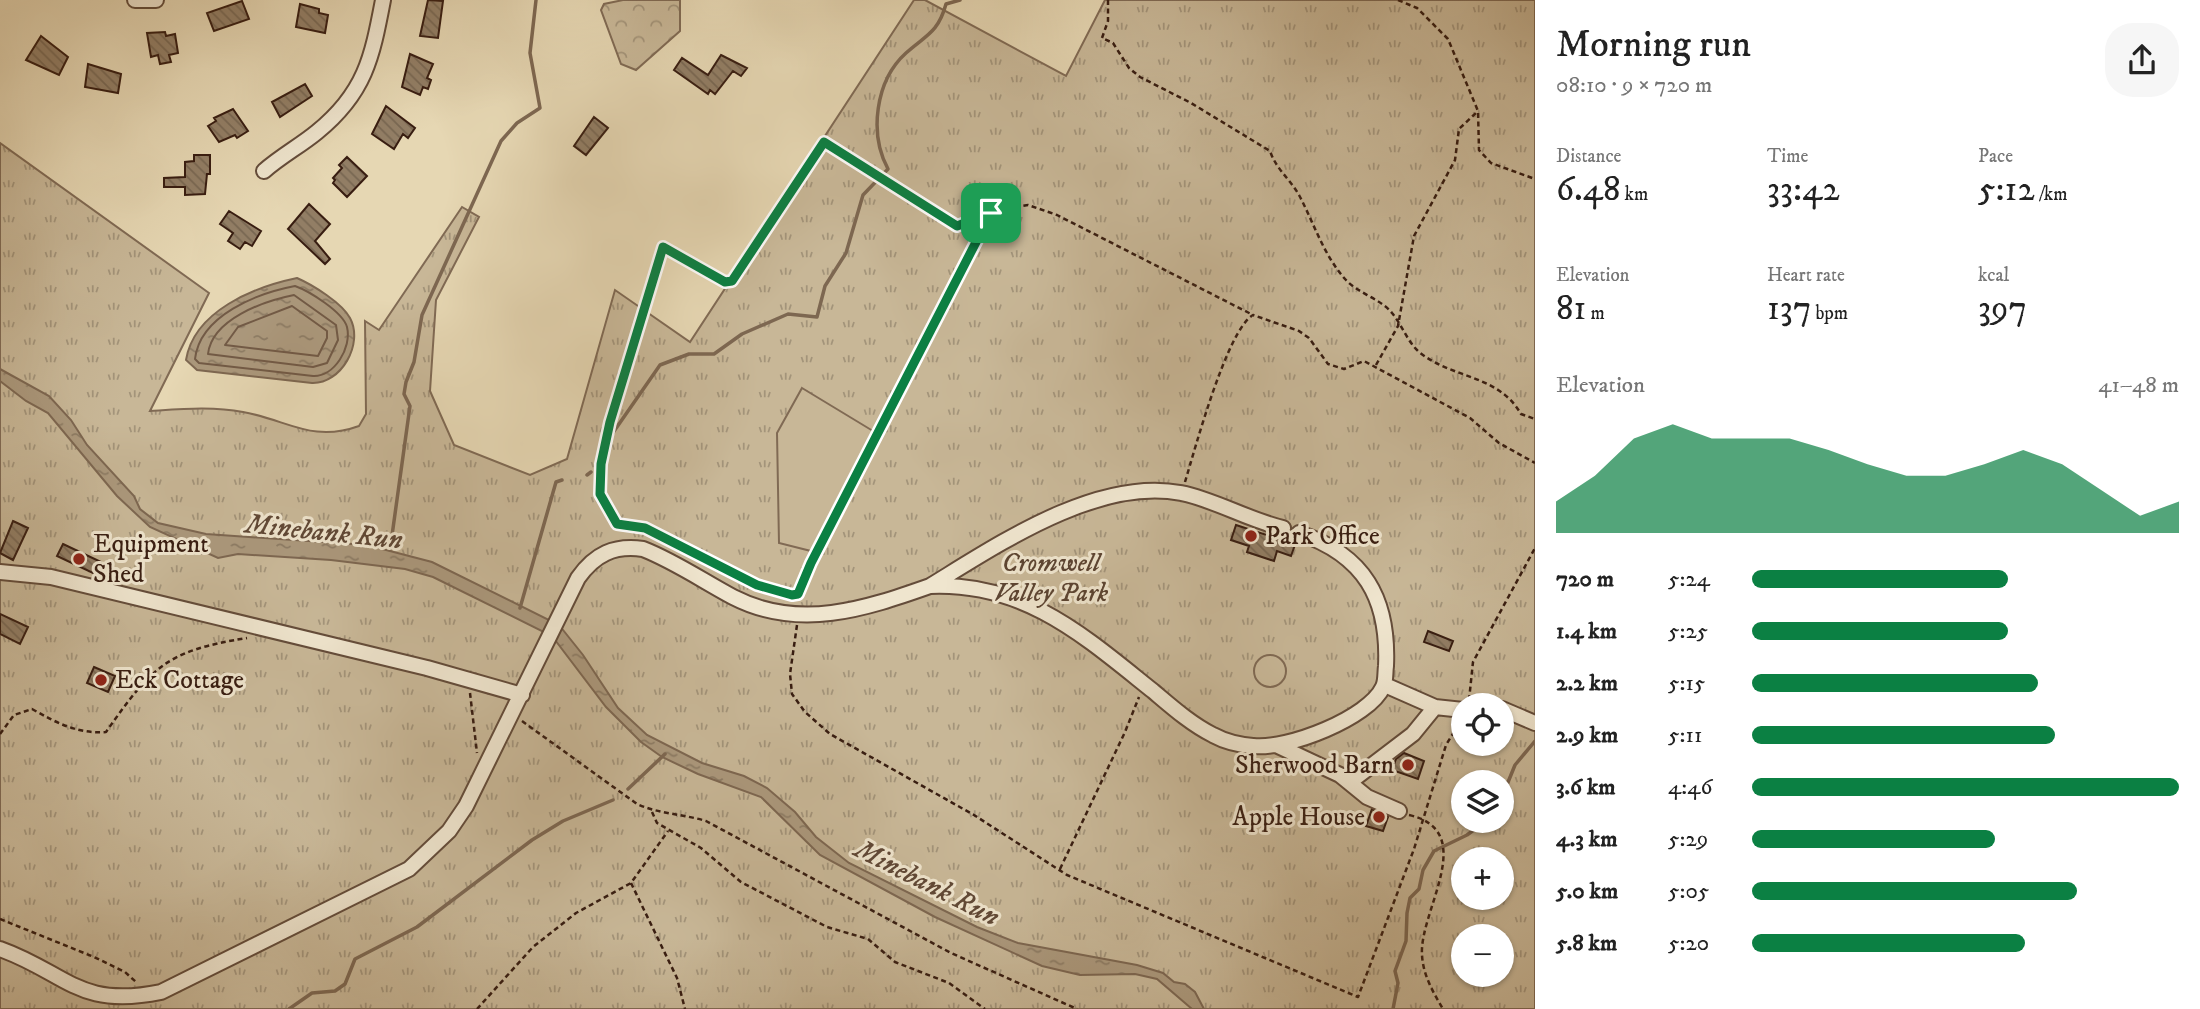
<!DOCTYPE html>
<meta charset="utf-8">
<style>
body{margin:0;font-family:"IM FELL DW Pica",serif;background:#f6f6f6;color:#222;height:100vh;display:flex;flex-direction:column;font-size:26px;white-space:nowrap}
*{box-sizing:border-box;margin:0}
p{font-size:23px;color:#767676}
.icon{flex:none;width:38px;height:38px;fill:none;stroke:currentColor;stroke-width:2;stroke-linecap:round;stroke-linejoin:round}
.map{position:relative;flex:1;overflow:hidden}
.drawer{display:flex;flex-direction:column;background:#fff;width:665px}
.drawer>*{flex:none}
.fabs{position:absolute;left:1451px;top:693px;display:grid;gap:14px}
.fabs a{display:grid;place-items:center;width:63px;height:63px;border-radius:50%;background:#fff;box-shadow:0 2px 5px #0004;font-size:35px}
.pin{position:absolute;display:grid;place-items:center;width:60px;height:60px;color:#fff;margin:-30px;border-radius:14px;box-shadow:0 4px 10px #0006}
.round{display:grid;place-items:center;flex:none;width:74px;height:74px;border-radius:28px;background:#f6f6f6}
.summary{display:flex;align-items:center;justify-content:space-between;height:119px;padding:0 21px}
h1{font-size:38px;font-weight:600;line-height:52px}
.metrics{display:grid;grid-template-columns:repeat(3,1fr);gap:10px;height:119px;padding:7px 21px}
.metrics div{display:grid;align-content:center}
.metrics b{font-size:35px;font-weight:600}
.metrics small{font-size:19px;font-weight:400}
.metrics p{font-size:19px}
.chart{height:196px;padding:14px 21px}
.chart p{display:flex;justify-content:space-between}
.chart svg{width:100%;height:126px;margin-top:7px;fill:#0b8043;opacity:.7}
ul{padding:0 21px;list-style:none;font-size:23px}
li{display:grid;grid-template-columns:112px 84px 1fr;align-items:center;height:52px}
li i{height:18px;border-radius:9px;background:#0b8043}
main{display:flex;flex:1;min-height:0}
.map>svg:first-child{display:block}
.forest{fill:url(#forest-crowns);stroke:#806a54;stroke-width:2}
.park{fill:url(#park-tufts);stroke:#806a54;stroke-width:2;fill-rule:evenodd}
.garden{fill:#c8b797;stroke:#806a54;stroke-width:2}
.water{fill:url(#water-ripples);stroke:#7d6751;stroke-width:2}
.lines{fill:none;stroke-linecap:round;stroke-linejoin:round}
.shore{stroke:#725a46;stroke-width:2}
.stream{stroke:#7d6751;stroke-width:3.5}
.building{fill:url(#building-back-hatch);stroke:#381d11;stroke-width:2}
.minor-casing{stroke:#644c3a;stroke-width:18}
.path{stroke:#381d11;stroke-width:2.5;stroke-dasharray:5 3.5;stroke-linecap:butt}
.minor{stroke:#efe5ce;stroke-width:14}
.route-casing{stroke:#fff;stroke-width:14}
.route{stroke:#0b8043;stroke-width:9}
.poi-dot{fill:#8f2418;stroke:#efe5ce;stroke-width:2.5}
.labels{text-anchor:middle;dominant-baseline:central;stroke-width:6;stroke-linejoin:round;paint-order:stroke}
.poi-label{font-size:26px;fill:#381d11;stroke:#efe5ce;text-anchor:start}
.park-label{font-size:26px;font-style:italic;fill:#5c4432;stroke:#efe5ce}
.water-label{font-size:28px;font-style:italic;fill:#604836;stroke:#efe5ce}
</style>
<main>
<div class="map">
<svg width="1535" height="1009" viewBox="0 0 1535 1009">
<defs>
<pattern id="forest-crowns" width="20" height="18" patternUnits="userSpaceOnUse" patternTransform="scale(1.75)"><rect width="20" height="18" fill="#c8b797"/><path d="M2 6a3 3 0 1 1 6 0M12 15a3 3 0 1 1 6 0" fill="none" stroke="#a3947a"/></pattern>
<pattern id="park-tufts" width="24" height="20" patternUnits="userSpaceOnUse" patternTransform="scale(1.75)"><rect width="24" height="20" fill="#c8b797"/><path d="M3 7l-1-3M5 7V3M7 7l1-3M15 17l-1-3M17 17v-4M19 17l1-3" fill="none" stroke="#a3947a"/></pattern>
<pattern id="water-ripples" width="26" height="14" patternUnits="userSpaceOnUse" patternTransform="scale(1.75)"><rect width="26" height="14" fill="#ab987c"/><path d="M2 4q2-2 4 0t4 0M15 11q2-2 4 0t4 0" fill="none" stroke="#8c7b64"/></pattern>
<pattern id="building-back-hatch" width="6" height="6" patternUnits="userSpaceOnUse" patternTransform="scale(1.75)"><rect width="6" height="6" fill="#927e65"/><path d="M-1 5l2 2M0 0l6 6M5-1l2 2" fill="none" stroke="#786752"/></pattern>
</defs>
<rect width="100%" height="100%" fill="#e6d7b3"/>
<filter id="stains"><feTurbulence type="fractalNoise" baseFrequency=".00286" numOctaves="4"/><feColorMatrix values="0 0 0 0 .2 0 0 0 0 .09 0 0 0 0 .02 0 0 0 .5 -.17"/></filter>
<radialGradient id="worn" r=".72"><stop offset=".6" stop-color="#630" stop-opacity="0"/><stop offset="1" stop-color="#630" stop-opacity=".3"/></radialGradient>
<!-- forest -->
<path class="forest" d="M623,0H680V31L636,70L621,64L601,10L604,4Z"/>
<!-- park -->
<path class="park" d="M914,0H925L1066,76L1105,0H1535V1009H0V143L209,293L150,411C181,409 213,406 243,412C288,420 312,443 359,426L366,414L365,321L379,330L462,207L479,217L436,300L430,391L454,445L530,475L567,459L615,290L690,342ZM1463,705H1502V744H1463ZM1463,782H1502V821H1463ZM1463,859H1502V898H1463ZM1463,936H1502V975H1463Z"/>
<!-- garden -->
<path class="garden" d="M802,388L873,431L811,551L779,543L777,433Z
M1254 671a16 16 0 1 1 32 0a16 16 0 1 1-32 0Z"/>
<!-- water -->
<path class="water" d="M297,278C313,285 342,303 350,318C364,344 341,384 312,383L197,370L186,360C194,311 254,287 297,278Z
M0,369L49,396L71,420L87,445L134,496L140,509L158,523L206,534L367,545L432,562L559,625L583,655L618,708L647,735L702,763L744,776L767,788L795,812L816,837L849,863L977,927L1018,943L1137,965L1163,973L1174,982L1185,984L1195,992L1204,1009H1192L1157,979L1135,974L1080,975L1042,966L935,917L820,855L761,797L698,774L662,757L641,742L606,707L552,636L433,577L405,569L331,560L238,554L218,558L150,527L117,496L48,413L26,401L0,381Z"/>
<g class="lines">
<!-- shore -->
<path class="shore" d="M295,286C309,291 343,312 347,327C352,348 334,377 313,376L199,363L195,359C200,315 258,293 295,286Z
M294,295L336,325L338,340L327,363L313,367L208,354C212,319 264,301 294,295Z
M292,306L327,331V338L318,356L225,345L238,327Z"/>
<!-- stream -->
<path class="stream" d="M610,437L660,365L689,354H714L742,334L788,314L817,317L825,286L846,253L863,195L888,169C869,134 875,81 906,53C926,35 938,33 946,4L960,0
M587,475L591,472
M390,550L410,406L404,394L406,382L414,362L422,315L501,141L517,123L540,108L530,53L536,0
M520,608L556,482L562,480
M628,789L665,754
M1502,797L1515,765L1535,741
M289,1009L312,993L335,991L345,984L355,959L417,927L532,840L563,821L613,800
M1393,1009L1398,983L1395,971L1406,941L1407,913L1410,898L1419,889L1423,870L1434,851L1467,835L1486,821"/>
</g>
<!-- building -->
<path class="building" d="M428,0L443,1L438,38L420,36Z
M242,1L249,19L214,31L207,13Z
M300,4L319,9V13L328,15L325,33L296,27Z
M165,32L166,36L175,34L178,53L169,55L171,62L160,64L158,55L151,57L147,33Z
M41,36L68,57L59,75L26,60Z
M410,54L433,64L427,78L431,80L428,89L423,87L420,95L402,87Z
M721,55L747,68L741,76L733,71L715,94L710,90L708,94L674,70L682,58L708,75Z
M88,64L121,74L118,93L85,87Z
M305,84L312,96L280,117L272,102Z
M386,106L415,128L408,138L403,134L394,149L372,134Z
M233,109L248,131L237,138L235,135L219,142L208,126L216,121L214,118Z
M594,117L608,128L586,155L574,146Z
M194,155H210V174H207L205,194L185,195V187H164V178L185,177V162L194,161Z
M347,157L367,176L347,197L333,183L335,180L333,178L342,168L339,165Z
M309,204L330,224L315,241L330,259L325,264L288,229Z
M229,211L261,231L252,246L245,242L240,249L228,241L233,233L220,224Z
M13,521L28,528L13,560L0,553Z
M1236,525L1279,539L1290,535L1296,542L1291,556L1277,551L1274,561L1247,552L1249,546L1231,540Z
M63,544L101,562L95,574L57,556Z
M0,614L28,627L20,644L0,634Z
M1428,631L1453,641L1449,651L1424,642Z
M94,667L115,676L108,692L87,683Z
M1404,753L1424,761L1418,779L1392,770L1396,759Z
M1372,809L1388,817L1383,831L1366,826Z"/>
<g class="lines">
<defs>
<path id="minor" d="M135,0H156
M264,171C281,156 300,146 317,132C365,93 372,58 383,0
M1283,528C1248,520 1216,500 1181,493C1097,477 999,544 930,586C1025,582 1084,636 1153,691C1172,707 1191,724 1213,735C1224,741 1240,745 1253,746C1287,750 1369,718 1383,687C1386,681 1385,673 1386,666C1389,598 1364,555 1299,533
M0,572L51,577L427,668L522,695
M1385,685L1435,707L1463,710
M1502,709L1535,723
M1276,745L1340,775L1367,797L1399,811
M1350,782L1413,734L1435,707
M0,949C67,973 78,1009 161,992L409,869L449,831L466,806L578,578C595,554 614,545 643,549C674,561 703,581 733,597C799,631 865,609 930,586"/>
</defs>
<!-- minor casing -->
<use href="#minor" class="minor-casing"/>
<!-- path -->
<path class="path" d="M1108,0V21L1102,38L1113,43L1129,68L1140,77L1191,103L1270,151C1276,169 1290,179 1299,195C1314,223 1323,254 1345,279C1357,293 1381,299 1392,313C1402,325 1407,341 1419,352C1452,379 1498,374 1521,414L1535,419
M1398,0L1417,8L1448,39L1478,111L1479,150L1491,163L1535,179
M991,213L811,563L798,594L757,585L645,528L617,524L600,494L601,464L610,422L663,247L725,282L732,281L824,142L957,226L1001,209L1028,205L1057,215L1253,315
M1376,365L1398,326L1414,236L1455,160L1459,129L1478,111
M1185,482C1195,449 1227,330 1253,315L1299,331L1309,338L1328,364L1344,369L1364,361L1470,418L1499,443L1535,463
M797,625L790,674L792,694L805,712L830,734L974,815L1067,875L1358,997L1414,849L1446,745L1459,724
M470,693L477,753
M1469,700L1473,662L1535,548
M522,721L637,804C659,814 683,814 706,821L951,953L1077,1009
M0,734L14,715L32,709C57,723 77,734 106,732C152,667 165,651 247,638
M652,812L657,823L701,848L741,882L827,927L868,939L895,962L949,983L985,1009
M1409,815C1480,831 1419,911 1422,955C1423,975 1433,992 1443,1009
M1060,869L1125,732L1139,697
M631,883L677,978L685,1009
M0,919L94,957L125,972L136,982
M477,1009L533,947L576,913L631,883L668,831"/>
<!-- minor -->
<use href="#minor" class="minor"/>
</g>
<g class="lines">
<defs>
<path id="route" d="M824,142L957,226L991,213L811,563L798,594L792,595L757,585L645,528L617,524L600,494L601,464L610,422L663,247L725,282L732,281Z"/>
</defs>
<!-- route casing -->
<use href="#route" class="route-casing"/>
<!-- route -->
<use href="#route" class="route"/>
</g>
<!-- markers -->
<g class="poi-dot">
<circle cx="1251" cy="536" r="7"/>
<circle cx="79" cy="559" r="7"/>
<circle cx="101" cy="680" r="7"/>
<circle cx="1408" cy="765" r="7"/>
<circle cx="1379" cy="817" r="7"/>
</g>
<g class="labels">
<!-- poi labels -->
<g class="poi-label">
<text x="1265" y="536">Park Office</text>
<text x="93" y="544">Equipment<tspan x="93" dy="30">Shed</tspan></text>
<text x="115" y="680">Eck Cottage</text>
<text x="1394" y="765" text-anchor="end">Sherwood Barn</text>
<text x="1365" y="817" text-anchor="end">Apple House</text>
</g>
<!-- park labels -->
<g class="park-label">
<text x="1051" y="563">Cromwell<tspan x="1051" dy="30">Valley Park</tspan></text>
</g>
<!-- water labels -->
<g class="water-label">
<text transform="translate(324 532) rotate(6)">Minebank Run</text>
<text transform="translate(927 883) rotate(27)">Minebank Run</text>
</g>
</g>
<rect width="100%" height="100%" filter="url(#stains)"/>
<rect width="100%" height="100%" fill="url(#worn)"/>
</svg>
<div class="fabs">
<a><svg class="icon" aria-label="locate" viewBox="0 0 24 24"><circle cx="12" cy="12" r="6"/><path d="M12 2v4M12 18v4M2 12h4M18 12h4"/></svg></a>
<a><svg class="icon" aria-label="layers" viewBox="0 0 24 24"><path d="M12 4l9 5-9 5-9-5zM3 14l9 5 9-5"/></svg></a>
<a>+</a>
<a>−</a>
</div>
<div class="pin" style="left:991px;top:213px;background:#1e9e55"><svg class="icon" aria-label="arrive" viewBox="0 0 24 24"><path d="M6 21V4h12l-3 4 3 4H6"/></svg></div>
</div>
<section class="drawer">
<div class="summary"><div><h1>Morning run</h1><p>08:10 · 9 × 720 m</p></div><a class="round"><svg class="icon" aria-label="share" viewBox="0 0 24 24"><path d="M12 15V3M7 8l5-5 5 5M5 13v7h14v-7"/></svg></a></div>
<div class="metrics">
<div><p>Distance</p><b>6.48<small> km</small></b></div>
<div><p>Time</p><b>33:42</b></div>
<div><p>Pace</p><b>5:12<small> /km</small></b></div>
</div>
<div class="metrics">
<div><p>Elevation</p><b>81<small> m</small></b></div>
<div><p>Heart rate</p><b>137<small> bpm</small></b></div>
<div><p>kcal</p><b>397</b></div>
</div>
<div class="chart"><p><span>Elevation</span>41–48 m</p>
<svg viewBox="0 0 160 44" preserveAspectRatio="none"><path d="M0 44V33L10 24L20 11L30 6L40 11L50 11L60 11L70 15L80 20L90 24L100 24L110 20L120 15L130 20L140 29L150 38L160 33V44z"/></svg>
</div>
<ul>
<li><b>720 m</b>5:24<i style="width:60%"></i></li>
<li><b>1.4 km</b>5:25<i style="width:60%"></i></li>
<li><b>2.2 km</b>5:15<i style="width:67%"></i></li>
<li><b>2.9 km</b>5:11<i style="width:71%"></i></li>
<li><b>3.6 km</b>4:46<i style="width:100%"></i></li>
<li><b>4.3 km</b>5:29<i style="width:57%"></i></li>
<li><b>5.0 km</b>5:05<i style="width:76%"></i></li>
<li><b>5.8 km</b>5:20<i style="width:64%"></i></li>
</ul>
</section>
</main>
